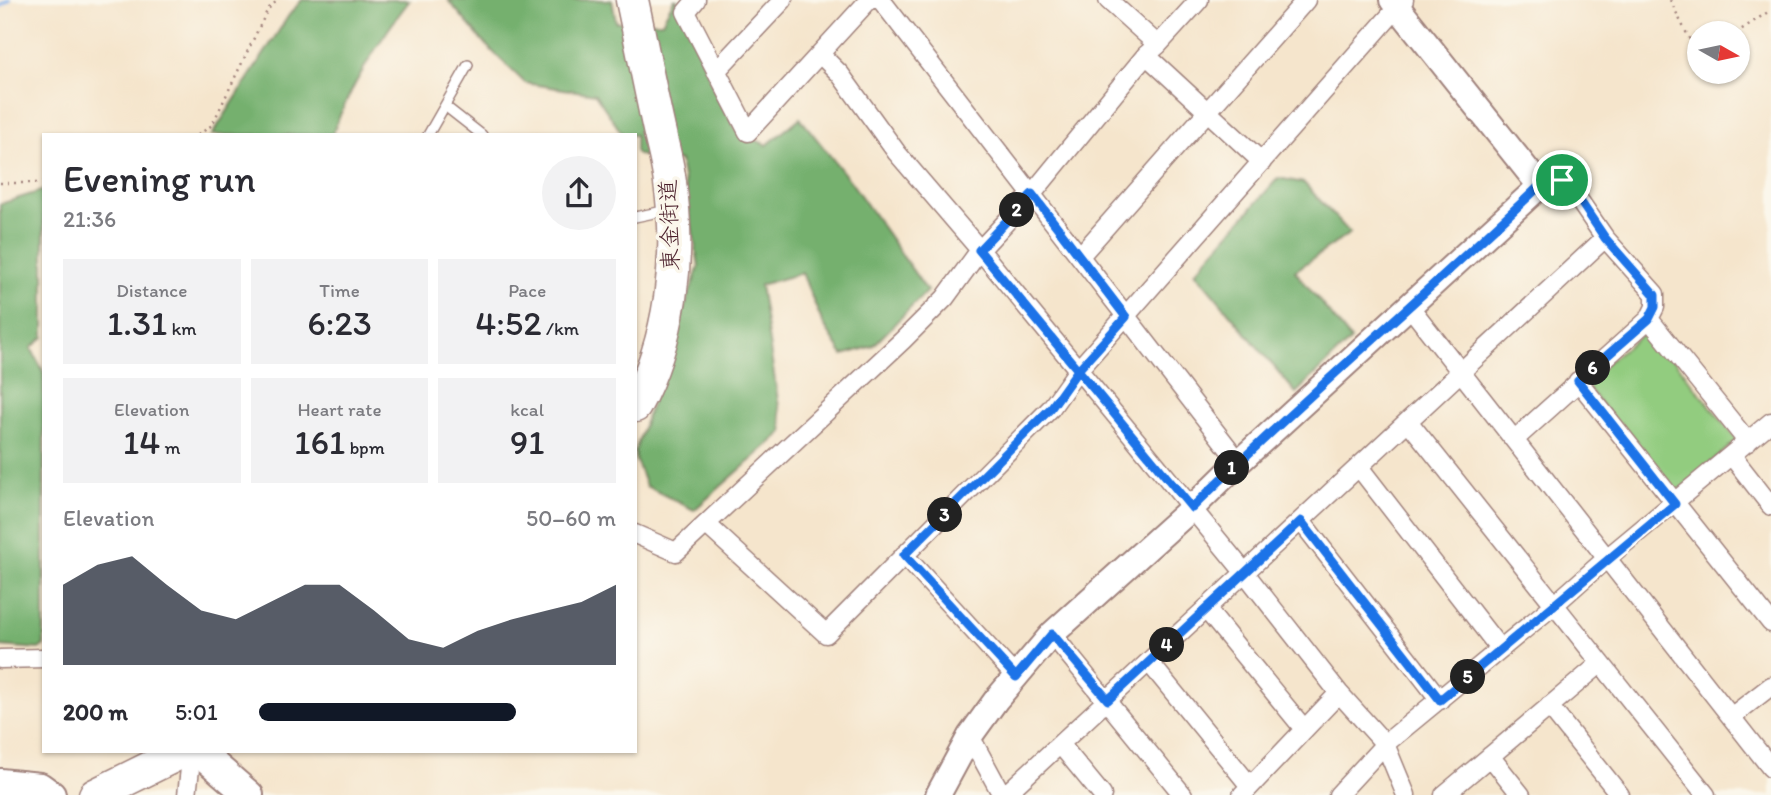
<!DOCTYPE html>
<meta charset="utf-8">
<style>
body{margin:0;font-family:Itim,"Klee One",sans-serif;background:#f2f2f3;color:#2b2b33;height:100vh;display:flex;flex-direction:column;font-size:26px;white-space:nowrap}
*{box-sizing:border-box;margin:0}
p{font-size:23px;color:#7c7c81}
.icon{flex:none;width:38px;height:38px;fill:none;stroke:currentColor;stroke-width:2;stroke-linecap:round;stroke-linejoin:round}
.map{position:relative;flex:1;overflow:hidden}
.details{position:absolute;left:42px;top:133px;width:595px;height:620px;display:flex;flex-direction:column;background:#fff;border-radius:0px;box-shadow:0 2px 5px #0004}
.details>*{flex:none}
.needle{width:46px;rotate:99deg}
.tools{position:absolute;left:1687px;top:21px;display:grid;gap:14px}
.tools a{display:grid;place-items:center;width:63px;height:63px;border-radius:50%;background:#fff;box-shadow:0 2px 5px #0004;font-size:35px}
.pin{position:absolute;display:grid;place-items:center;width:60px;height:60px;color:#fff;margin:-30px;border:4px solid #fff;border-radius:50%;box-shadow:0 2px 7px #0007}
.km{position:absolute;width:35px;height:35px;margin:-18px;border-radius:50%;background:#222;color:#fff;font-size:19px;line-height:35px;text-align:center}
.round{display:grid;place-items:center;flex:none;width:74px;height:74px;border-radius:37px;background:#f2f2f3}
.overview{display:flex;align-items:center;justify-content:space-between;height:119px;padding:0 21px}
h1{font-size:38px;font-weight:600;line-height:52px}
.stats{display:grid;grid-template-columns:repeat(3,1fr);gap:10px;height:119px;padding:7px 21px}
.stats div{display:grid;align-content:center;border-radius:0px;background:#f2f2f3;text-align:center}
.stats b{font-size:35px;font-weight:600}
.stats small{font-size:19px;font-weight:400}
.stats p{font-size:19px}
.chart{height:196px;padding:14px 21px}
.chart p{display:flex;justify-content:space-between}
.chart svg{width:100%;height:126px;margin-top:7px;fill:#111827;opacity:.7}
ul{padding:0 21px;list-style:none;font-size:23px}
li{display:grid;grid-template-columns:112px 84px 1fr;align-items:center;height:52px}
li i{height:18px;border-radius:9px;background:#111827}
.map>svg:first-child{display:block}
.green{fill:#92cc7f;stroke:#6e7655;stroke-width:2}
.forest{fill:#75b06e;stroke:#60684c;stroke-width:2}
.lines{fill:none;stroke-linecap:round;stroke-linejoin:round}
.stream{stroke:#81afeb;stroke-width:4.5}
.lane-casing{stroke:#a0827c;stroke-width:12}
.street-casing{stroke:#a0827c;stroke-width:21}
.secondary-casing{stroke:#a0827c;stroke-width:28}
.primary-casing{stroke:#a0827c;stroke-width:32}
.highway-casing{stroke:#a0827c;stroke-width:35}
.path{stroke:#a0827c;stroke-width:2.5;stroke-dasharray:2 5;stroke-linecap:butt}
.lane{stroke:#fff;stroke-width:9}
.street{stroke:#fff;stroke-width:18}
.secondary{stroke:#fff;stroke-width:24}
.primary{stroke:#fff;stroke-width:28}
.highway{stroke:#fff;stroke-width:32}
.route-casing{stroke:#fff;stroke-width:14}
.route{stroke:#1a73e8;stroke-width:9}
.labels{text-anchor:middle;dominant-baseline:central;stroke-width:7;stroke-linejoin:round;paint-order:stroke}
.street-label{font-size:23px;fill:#4a1f2b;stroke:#fbf7ec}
</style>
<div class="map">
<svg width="1771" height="795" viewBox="0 0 1771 795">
<rect width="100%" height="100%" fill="#fbf7ec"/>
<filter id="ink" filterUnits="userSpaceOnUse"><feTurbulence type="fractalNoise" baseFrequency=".0143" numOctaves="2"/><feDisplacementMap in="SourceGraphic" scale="14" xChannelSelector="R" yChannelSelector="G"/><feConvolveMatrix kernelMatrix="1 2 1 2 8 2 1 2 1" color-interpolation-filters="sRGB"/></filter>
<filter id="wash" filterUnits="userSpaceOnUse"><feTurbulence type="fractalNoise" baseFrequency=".00686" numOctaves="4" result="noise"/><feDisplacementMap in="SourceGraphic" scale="28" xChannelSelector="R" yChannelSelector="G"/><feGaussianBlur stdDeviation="1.57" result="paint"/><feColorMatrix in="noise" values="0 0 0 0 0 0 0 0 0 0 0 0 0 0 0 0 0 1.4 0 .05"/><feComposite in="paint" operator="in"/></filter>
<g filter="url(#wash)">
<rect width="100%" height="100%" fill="#f5e5cc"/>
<!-- green -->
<path class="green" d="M1644,333L1654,335L1737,440L1680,490L1668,489L1589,389L1591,375Z"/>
<!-- forest -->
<path class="forest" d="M302,0H410C381,37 348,90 332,135H212L289,15Z
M448,0H612L616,22H662L674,0H677L717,96L738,133L767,145L800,118L851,182L927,291L873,346L843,355L823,324L802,273L760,285L783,432L694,510L646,486L635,458V451L699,266L680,161L638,155L635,151V135H623L595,94L525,83L485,44Z
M1278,178L1304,183L1350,233L1295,271L1351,340L1296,393L1195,272Z
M44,190V337L31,348L44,373V645L39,649L0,646V204Z"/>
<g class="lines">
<!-- stream -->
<path class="stream" d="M0,6L9,0"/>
</g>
</g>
<g filter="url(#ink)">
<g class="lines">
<defs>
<path id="lane" d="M445,106L482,135
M428,135L468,65
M635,217L668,210"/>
<path id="street" d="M696,0L686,12L748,132L869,0
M881,0L1239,462
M1108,0L1158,45
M820,54L840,74L897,153L980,250L1245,573L1339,693L1385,744L1406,795
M1146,55L1262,162
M716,71L783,0
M1080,256L1306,0
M1410,307L1771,768
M1649,319L1748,442
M1578,381L1771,623
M1408,421L1706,795
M1514,440L1649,319L1655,307V294L1605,238L1574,193L1552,174L1540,186
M1732,456L1771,506
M1359,467L1500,649
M1301,521L1440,700
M706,524L826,634L1051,408L1078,370L1404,0
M635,534L676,552L903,340L945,298L980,250L1032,194L1146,55L1158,45L1199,0
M904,555L1016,677
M1206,609L1304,729
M1052,634L1183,795
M0,659L44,658
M1149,662L1250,786
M1549,706L1620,795
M1731,717L1771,686
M970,736L1002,795
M1060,744L1102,795
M1490,756L1521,795
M187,795L192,751
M1005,795L1605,238
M1242,795L1339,693
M1338,795L1385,744L1554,605L1607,558L1771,422
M1444,795L1601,663"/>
<path id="secondary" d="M938,795L970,736L996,700L1052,634L1192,508L1239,462L1540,186L1392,0"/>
<path id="primary" d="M198,751L249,795
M0,783L40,787L51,795"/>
<path id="highway" d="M632,0C641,42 649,84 658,125C662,144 668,164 670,183C681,256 671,341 635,406
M95,795L184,751"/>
</defs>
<!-- lane casing -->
<use href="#lane" class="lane-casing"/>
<!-- street casing -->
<use href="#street" class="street-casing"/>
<!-- secondary casing -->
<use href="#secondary" class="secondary-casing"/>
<!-- primary casing -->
<use href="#primary" class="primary-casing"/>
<!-- highway casing -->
<use href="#highway" class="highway-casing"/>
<!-- path -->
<path class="path" d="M1670,0L1699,58
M1736,33L1771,10
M198,135L212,125L268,9L278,0
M0,183H44"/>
<!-- lane -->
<use href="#lane" class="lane"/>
<!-- street -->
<use href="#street" class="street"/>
<!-- secondary -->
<use href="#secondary" class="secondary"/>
<!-- primary -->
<use href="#primary" class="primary"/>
<!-- highway -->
<use href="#highway" class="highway"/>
</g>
</g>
<g class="lines" filter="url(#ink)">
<defs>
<path id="route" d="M1562,180L1552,174C1434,288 1308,393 1192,508C1121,422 1050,336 979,250L1032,194L1126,317L1078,370L1051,408L904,555L1016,677L1052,634L1108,700L1301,521L1440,700L1675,504L1578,381L1649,319L1655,307V295L1605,238L1574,192L1562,180"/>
</defs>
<!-- route casing -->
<use href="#route" class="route-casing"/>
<!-- route -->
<use href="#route" class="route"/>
</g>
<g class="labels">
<!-- street labels -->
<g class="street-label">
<text transform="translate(669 225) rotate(-92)">東金街道</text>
</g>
</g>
</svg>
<div class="tools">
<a><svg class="needle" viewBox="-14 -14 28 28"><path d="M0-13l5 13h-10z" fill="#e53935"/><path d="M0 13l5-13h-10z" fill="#7c7c81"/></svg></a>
</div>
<div class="pin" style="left:1562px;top:180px;background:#1e9e55"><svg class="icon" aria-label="arrive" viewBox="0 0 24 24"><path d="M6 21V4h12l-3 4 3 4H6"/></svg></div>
<b class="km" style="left:1232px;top:468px">1</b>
<b class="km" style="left:1017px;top:210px">2</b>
<b class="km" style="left:945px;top:515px">3</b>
<b class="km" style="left:1167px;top:645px">4</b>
<b class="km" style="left:1468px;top:677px">5</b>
<b class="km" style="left:1593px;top:368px">6</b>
<section class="details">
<div class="overview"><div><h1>Evening run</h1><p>21:36</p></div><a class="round"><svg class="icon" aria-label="share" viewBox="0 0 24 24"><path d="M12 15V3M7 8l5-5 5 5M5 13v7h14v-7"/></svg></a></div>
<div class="stats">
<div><p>Distance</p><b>1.31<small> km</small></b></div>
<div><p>Time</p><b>6:23</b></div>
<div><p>Pace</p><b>4:52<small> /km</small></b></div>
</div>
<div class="stats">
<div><p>Elevation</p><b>14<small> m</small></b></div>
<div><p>Heart rate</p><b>161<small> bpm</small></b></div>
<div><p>kcal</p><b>91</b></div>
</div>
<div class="chart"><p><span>Elevation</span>50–60 m</p>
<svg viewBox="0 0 160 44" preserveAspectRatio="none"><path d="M0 44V16L10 9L20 6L30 16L40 25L50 28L60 22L70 16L80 16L90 25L100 35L110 38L120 32L130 28L140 25L150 22L160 16V44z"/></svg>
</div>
<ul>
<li><b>200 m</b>5:01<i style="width:72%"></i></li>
</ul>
</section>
</div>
